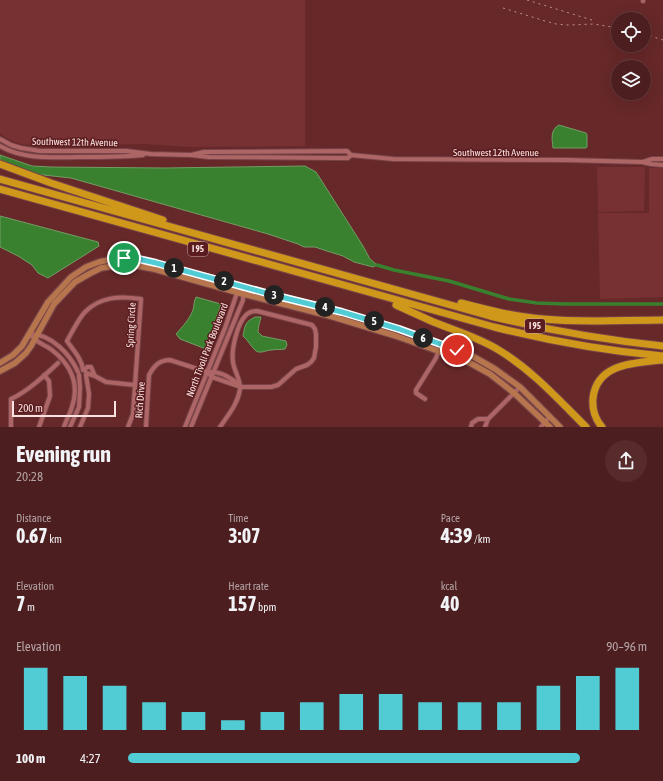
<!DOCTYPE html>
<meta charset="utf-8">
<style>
body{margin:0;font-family:"Asap Condensed",sans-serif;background:#572b2c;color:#f1f3f6;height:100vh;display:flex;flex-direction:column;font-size:15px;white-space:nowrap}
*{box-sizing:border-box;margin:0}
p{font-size:13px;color:#b3a2a4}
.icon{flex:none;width:22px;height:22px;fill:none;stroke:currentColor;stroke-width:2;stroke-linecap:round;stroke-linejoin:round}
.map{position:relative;height:427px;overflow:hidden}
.sheet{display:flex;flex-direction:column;background:#4d1e1f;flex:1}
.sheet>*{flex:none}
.tools{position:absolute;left:611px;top:12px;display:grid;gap:8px}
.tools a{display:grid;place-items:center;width:40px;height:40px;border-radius:50%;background:#4d1e1f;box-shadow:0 4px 16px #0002,0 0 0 1px #643c3d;font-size:20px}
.scale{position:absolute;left:12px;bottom:10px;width:104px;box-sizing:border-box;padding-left:4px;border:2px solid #fae2e0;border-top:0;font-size:11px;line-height:14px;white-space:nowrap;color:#fae2e0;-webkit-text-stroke:3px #5b1c1f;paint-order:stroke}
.pin{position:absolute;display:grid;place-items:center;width:34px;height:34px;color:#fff;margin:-17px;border:2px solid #fff;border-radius:50%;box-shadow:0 1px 4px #0007}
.km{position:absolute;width:20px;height:20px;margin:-10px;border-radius:50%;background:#222;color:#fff;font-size:11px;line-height:20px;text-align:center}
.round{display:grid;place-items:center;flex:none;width:42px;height:42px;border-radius:21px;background:#572b2c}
.overview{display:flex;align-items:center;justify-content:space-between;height:68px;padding:0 16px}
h1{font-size:22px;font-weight:700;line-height:30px}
.stats{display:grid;grid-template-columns:repeat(3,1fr);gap:6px;height:68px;padding:4px 16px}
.stats div{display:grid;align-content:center}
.stats b{font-size:20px;font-weight:700}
.stats small{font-size:11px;font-weight:400}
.stats p{font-size:11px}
.chart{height:112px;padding:8px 16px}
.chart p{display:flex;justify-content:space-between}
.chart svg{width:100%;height:72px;margin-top:4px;stroke:#51ccd4;stroke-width:6}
ul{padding:0 16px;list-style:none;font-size:13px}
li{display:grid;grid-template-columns:64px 48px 1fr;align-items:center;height:30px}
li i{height:10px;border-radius:5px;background:#51ccd4}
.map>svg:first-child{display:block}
.built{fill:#773133}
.water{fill:#39802f;stroke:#739d64}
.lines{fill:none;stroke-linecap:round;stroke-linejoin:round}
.canal{stroke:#39802f;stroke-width:3.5}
.street-casing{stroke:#774347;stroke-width:6}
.secondary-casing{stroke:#774347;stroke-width:8}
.highway-casing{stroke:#774347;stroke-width:9}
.street{stroke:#ad6665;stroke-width:4}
.secondary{stroke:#b7754e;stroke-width:5.5}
.highway{stroke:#cf981a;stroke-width:7}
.rail{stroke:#ba9190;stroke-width:1;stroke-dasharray:2 4;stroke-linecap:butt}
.route-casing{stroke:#fff;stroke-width:8}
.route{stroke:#51ccd4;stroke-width:5}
.labels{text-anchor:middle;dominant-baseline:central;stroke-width:3;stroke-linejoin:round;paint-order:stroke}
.shield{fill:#5b1c1f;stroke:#caa7a6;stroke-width:1}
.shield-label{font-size:9px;font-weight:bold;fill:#fae2e0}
.street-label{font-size:10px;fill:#fae2e0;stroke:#5b1c1f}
</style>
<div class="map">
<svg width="663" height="427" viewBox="0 0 663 427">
<rect width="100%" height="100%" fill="#672829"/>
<!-- built -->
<path class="built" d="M0,0H305V146L191,147L145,144L38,146L22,144L15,142L5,137L0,133Z
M597,167H645L644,211L598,212Z
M649,168H663V297L600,299L598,213H649Z"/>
<!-- water -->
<path class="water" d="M559,125L586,133L587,135V147L586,148H553C552,139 550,130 559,125Z
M0,155L32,166L51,167L164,168L305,166L316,172L363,246L370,259L377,265L373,267L354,262L343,256L327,251L315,247H304L298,244L268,234L71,178L34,174L0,161Z
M0,216L98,242L99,246L48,278L38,273L32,265L18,256L0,247Z
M196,297L221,304L206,349L180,339L176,334C183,326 189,320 193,310C194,305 194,301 196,297Z
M255,317H261C260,322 258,327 258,332L262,336L286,341L287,345L285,349C280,350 276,349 272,350C266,350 261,354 256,351C251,347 248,340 243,336C245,325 245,322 255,317Z"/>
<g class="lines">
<!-- canal -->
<path class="canal" d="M377,265L394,270L449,281L509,299L537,303L565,304H663"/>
<defs>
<path id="street" d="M643,0V1
M0,139L11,145L21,148L40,151H126L151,154L191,155L209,157L335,158H348L351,155
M0,146C24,160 54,157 81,157C102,157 122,157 143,155
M191,155L204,152L347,151L351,155L393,159L567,160L642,162L651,164L663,165
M643,162L652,159H663
M30,334C37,344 43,343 52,350C71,365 80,383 72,407C70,414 66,420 64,427
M30,334C51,334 70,354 78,372
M83,370C82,359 73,350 67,341C71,334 79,318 85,312C101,296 121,296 141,299L133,414L128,427
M85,370L87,367H91L95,376
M211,372C221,372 232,378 239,385
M86,373L95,376L106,382L135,385
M425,399L416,393V390L436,358L441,345
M11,427V399C28,391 44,376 58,363
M39,427L50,396L49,381L44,375
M70,427L79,407L80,388L79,375
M80,427L88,408L89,394L86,375
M146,427L149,375C154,366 159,360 170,360L207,372L212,377L241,387H271L278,385L296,369L307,365L311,362L314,358L316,347V334L315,329L312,325L257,311C253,311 249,312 246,315C237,324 231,350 233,362C234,371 241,380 240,389C238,404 228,415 220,427
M185,427L225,328L236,296L238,293L243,287
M191,427L243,300V287
M471,427L472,423L478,419H488
M485,427L488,419L520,387
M541,427L550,416"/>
<path id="secondary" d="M0,363L13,355L22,346L48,302L71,277L86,267L99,262L113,259L134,258L156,263L277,296L342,312L399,329L457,350L474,357L495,369L520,387L560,427
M0,371L15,363L26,353L31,346L54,304L75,282L89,274L101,268L114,266L133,265L154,269L243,294L330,316L396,336L452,356L470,363L490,374L514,393L550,427"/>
<path id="highway" d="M0,164L51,183L163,220
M0,179L490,316C547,330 605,340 663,346
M0,189L494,327C550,341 606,351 663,356
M461,303C488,310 515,317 543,319C582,323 623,320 663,320
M396,305C407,310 418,315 429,320C452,330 475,336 497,349C531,369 558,399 586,427
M602,427C595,419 592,409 593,398C597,363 635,363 662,360"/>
</defs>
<!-- street casing -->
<use href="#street" class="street-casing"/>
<!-- secondary casing -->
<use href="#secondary" class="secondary-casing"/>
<!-- highway casing -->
<use href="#highway" class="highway-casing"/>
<!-- street -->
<use href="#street" class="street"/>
<!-- secondary -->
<use href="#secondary" class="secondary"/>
<!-- highway -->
<use href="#highway" class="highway"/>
<!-- rail -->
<path class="rail" d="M527,0L595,21
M503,8L545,21L556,24L568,25L594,24L618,28
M644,34L663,40"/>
</g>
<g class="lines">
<defs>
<path id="route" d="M124,258H134L156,263L277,296L342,312L399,329L457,350"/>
</defs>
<!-- route casing -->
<use href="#route" class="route-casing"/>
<!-- route -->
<use href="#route" class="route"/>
</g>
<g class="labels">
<!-- shield labels -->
<g class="shield">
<rect x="188" y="242" width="20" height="14" rx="3"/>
<rect x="525" y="319" width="20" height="14" rx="3"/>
</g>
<g class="shield-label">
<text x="198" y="249">I 95</text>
<text x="535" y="326">I 95</text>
</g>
<!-- street labels -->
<g class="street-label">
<text transform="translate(75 142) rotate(1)">Southwest 12th Avenue</text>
<text x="496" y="152">Southwest 12th Avenue</text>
<text transform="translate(131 325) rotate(-87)">Spring Circle</text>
<text transform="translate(207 350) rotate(-69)">North Tivoli Park Boulevard</text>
<text transform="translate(140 400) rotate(-86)">Rich Drive</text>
</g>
</g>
</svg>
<div class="tools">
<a><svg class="icon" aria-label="locate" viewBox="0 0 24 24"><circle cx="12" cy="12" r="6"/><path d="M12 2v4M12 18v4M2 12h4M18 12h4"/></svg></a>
<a><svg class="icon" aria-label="layers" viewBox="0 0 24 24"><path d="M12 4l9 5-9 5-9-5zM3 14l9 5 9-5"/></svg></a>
</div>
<div class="scale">200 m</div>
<div class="pin" style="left:124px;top:258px;background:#1e9e55"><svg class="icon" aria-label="arrive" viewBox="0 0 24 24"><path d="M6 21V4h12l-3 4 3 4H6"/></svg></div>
<div class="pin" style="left:457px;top:350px;background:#d93025"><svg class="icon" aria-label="check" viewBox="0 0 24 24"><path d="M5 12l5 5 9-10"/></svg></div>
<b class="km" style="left:174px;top:268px">1</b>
<b class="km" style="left:224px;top:281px">2</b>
<b class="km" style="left:274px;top:295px">3</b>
<b class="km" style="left:325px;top:307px">4</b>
<b class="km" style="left:374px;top:321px">5</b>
<b class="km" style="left:423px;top:338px">6</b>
</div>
<section class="sheet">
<div class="overview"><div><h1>Evening run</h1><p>20:28</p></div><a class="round"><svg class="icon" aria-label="share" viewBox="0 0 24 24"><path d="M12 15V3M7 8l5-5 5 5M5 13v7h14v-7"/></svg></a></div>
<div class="stats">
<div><p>Distance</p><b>0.67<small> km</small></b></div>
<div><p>Time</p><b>3:07</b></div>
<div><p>Pace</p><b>4:39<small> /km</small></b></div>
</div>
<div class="stats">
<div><p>Elevation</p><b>7<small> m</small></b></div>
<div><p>Heart rate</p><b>157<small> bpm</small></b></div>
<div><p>kcal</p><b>40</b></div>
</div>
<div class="chart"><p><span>Elevation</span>90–96 m</p>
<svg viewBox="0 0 160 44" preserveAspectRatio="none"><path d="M5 44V6M15 44V11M25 44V17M35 44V27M45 44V33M55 44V38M65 44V33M75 44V27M85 44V22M95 44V22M105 44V27M115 44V27M125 44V27M135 44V17M145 44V11M155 44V6"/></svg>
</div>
<ul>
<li><b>100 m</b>4:27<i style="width:87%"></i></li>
</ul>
</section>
